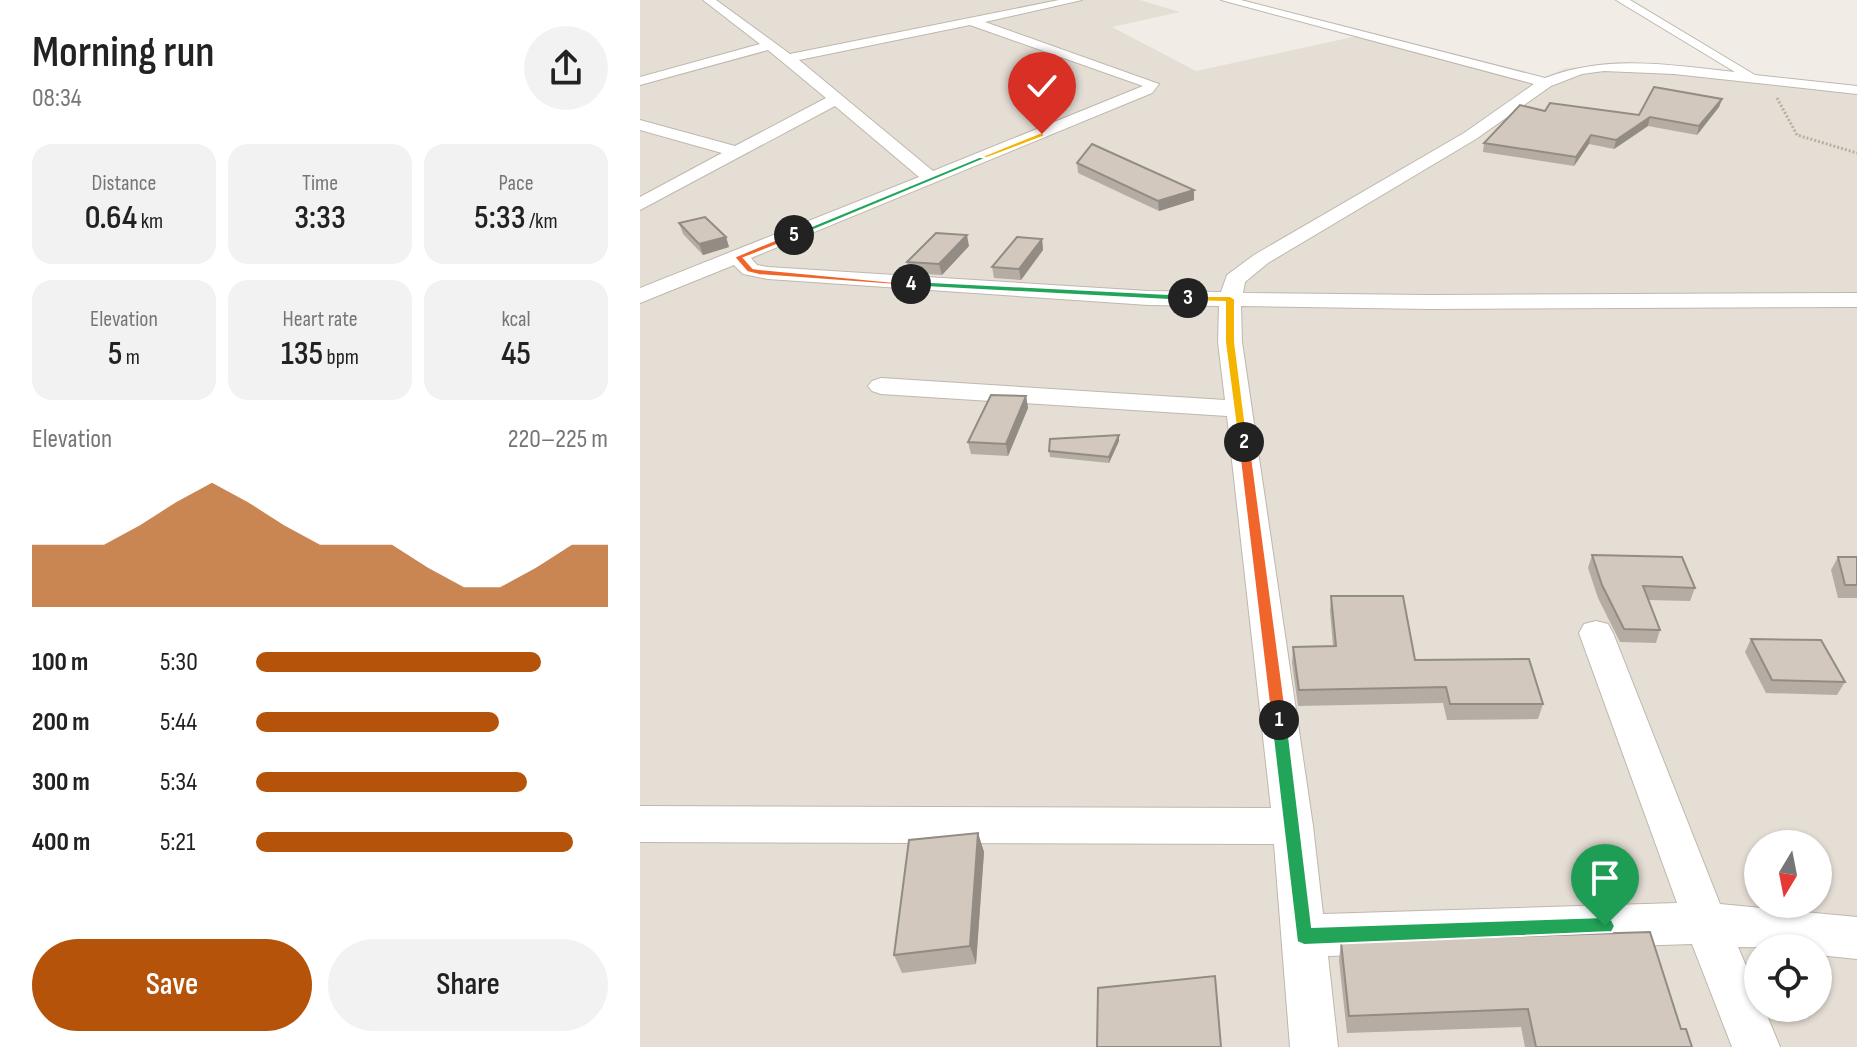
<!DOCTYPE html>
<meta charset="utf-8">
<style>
body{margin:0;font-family:"Sofia Sans Condensed",sans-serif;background:#f2f2f2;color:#222;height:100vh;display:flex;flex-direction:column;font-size:30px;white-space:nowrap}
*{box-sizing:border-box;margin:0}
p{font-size:26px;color:#767676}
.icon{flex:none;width:44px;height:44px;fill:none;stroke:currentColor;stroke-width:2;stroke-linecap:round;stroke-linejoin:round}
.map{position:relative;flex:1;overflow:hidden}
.side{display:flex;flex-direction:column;background:#fff;width:640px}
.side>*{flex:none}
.needle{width:52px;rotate:190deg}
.buttons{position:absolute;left:1104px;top:830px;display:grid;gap:16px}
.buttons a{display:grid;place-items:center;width:88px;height:88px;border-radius:50%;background:#fff;box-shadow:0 2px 6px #0004;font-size:40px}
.pin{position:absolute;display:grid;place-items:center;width:68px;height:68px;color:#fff;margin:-82px -34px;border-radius:50% 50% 50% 0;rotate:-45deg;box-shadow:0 0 8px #0007}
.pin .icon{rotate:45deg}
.km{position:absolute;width:40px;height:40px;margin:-20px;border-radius:50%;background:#222;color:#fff;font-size:22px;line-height:40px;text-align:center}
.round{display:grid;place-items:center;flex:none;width:84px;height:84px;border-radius:42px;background:#f2f2f2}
.overview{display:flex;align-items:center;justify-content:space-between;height:136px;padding:0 32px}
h1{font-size:44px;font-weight:600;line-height:60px}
.stats{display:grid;grid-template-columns:repeat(3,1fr);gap:12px;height:136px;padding:8px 32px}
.stats div{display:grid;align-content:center;border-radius:20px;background:#f2f2f2;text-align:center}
.stats b{font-size:34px;font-weight:600}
.stats small{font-size:22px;font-weight:400}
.stats p{font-size:22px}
.chart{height:224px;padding:16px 32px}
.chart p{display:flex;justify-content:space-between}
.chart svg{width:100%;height:144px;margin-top:8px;fill:#b45309;opacity:.7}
.cta{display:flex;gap:16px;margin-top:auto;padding:16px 32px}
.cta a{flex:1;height:92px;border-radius:48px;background:#b45309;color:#fff;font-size:32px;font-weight:600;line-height:92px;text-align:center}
.cta a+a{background:#f2f2f2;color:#222}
ul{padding:0 32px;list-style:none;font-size:26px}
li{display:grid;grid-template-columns:128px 96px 1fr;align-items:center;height:60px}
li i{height:20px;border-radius:10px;background:#b45309}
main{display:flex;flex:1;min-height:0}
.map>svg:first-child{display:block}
.residential{fill:#e5ded5;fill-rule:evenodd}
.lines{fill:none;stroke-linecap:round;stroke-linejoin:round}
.minor-casing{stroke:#bfb7ad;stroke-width:2}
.path{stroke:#bcae9d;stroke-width:3;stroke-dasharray:2 2;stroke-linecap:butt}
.minor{fill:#fff;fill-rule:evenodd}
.wall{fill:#b5aca3}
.shaded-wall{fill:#938c84}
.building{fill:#d2c8bd;stroke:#938c84;stroke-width:2}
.split-1{fill:#22a559;stroke:#fff;stroke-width:2}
.split-2{fill:#f0652b;stroke:#fff;stroke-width:2}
.split-3{fill:#f5b400;stroke:#fff;stroke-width:2}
.split-4{fill:#22a559;stroke:#fff;stroke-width:2}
.split-5{fill:#f0652b;stroke:#fff;stroke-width:2}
.split-6{fill:#22a559;stroke:#fff;stroke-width:2}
.split-7{fill:#f5b400;stroke:#fff;stroke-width:2}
</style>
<main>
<section class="side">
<div class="overview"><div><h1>Morning run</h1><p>08:34</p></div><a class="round"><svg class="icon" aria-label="share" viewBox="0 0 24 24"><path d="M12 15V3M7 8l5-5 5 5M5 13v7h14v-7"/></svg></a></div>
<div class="stats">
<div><p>Distance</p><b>0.64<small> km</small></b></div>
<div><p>Time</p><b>3:33</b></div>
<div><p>Pace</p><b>5:33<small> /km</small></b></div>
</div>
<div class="stats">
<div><p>Elevation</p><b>5<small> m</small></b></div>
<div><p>Heart rate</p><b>135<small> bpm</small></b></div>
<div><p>kcal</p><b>45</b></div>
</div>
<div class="chart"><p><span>Elevation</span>220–225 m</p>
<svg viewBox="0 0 160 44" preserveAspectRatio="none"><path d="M0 44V25L10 25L20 25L30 19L40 12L50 6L60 12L70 19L80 25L90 25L100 25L110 32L120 38L130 38L140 32L150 25L160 25V44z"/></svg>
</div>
<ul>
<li><b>100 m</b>5:30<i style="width:81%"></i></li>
<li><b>200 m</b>5:44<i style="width:69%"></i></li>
<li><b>300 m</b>5:34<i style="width:77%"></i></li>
<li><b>400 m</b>5:21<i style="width:90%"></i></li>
</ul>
<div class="cta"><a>Save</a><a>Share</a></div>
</section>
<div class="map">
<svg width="1217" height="1047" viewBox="0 0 1217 1047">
<rect width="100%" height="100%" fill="#f1ede6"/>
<!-- residential -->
<path class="residential" d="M0,0H500L540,12L472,27L556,71L731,33L902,79L926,68L978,65L1217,88V1047H0ZM1118,844H1178V904H1118ZM1118,948H1178V1008H1118Z"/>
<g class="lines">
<defs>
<path id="minor" d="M63,0H76L150,54L419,0H442L345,22L519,84L512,93L111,258L117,265L128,267L508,291L581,292L587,275L614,255L824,133L894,84L581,0H601L905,78C968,54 1029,65 1095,72L976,0H990L1115,75L1217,86V94L1034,74L964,71L942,74L911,86L836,139L628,263L605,282L603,293L789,295L1217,293V307L789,309L601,306L602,342L673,826L683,914L1037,903L939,633L944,624L956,621L968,624L973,633L1080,904L1217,917V959L1178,955V948L1098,947L1118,994V1008H1124L1140,1047H1092L1052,944L688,956L698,1047H650L634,844L0,842V806L631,808L587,416L241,394L232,391L228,386L232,381L241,378L585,400L578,342L579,306L508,305L128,279L103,274L94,265L0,303V288L279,177L195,106L0,210V197L82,153L0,130V120L95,146L186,98L128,50L0,85V77L120,44ZM330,25L503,86L293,171L159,60Z"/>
</defs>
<!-- minor casing -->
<use href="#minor" class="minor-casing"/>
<!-- path -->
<path class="path" d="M1137,98L1157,135L1217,153"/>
<!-- minor -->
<use href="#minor" class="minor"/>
</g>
<!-- wall -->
<path class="wall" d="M1082,99L1079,107L1057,135L1008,126L974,149L949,144L934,166L843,152L844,143L905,111L999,115Z
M437,163L554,200L519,211L438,173Z
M39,223L86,237L89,247L63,255L43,234Z
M402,239L403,250L381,280L354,278L352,267Z
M329,246L302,275L269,273L267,262Z
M386,396L388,408L368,456L331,454L328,442Z
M479,435V441L469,463L410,457L409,451Z
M952,555L1055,588L1050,601L1008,600L1020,630L1016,643L980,642L958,598L948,568Z
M1198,557H1217V598H1198L1191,570Z
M691,596L775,660L903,704L898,719L807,720L803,703L658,706L652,663L653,647L693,646L690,611Z
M1111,639L1205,682L1197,695L1126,693L1105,652Z
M338,833L344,852L336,964L262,973L254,955Z
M701,942L1052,1047H885L881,1027L707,1033L699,960Z"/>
<!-- shaded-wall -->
<path class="shaded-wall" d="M1082,99L1079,107L1057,135L1059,126Z
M1010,117L1008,126L974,149L976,140Z
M951,135L949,144L934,166L936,157Z
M554,190V200L519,211L518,201Z
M327,235L329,246L302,275L299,264Z
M86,237L89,247L63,255L59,244Z
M402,239L403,250L381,280L379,269Z
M386,396L388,408L368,456L366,444Z
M479,435V441L469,463V457Z
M338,833L344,852L336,964L330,946Z"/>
<!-- building -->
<path class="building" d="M1014,87L1082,99L1059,126L1010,117L976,140L951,135L936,157L844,143L880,105L905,111L910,103L999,115Z
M452,144L554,190L518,201L437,163Z
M65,217L86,237L59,244L39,223Z
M296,233L327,235L299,264L267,262Z
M377,237L402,239L379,269L352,267Z
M351,395L386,396L366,444L328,442Z
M479,435L469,457L409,451L410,439Z
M952,555L1042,557L1055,588L1003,586L1020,630L984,629L962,585Z
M1198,557H1217V585H1205Z
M691,596H763L775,660L889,659L903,704H810L806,687L659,690L653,647L696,646Z
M1111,639L1181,640L1205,682L1132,680Z
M338,833L330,946L254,955L269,840Z
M1010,932L1041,1029H1046L1052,1047H896L888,1009L709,1016L701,942Z
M575,976L581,1047H457L458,988Z"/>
<!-- split-1 -->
<path class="split-1" d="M639,714L647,720L672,927L965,917L972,920L975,926L972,932L664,945L657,942L631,720Z"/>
<!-- split-2 -->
<path class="split-2" d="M604,438L610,442L647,720L639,726L631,720L598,442Z"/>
<!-- split-3 -->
<path class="split-3" d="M545,296H590L595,299V342L608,444L598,442L585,342V302L548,301Z"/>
<!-- split-4 -->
<path class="split-4" d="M271,281L548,295L553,298L548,301L267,286Z"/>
<!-- split-5 -->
<path class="split-5" d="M154,232L157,237L104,258L113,268L119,269L275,284L271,286L119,275L107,272L94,257Z"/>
<!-- split-6 -->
<path class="split-6" d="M344,155L347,158L157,237L150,235Z"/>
<!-- split-7 -->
<path class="split-7" d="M402,132L405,136L347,158L340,157Z"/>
</svg>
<div class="buttons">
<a><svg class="needle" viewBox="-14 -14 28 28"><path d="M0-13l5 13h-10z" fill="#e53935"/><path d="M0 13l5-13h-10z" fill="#767676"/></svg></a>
<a><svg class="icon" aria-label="locate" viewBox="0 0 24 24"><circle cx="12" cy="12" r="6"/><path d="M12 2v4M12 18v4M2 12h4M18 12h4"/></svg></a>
</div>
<div class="pin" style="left:965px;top:926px;background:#1e9e55"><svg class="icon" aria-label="arrive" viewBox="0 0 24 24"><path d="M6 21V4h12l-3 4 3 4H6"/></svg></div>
<div class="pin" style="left:402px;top:134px;background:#d93025"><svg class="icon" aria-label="check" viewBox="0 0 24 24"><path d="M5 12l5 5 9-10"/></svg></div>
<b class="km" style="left:639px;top:720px">1</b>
<b class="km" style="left:604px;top:442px">2</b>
<b class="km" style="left:548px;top:298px">3</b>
<b class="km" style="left:271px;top:284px">4</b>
<b class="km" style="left:154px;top:235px">5</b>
</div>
</main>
